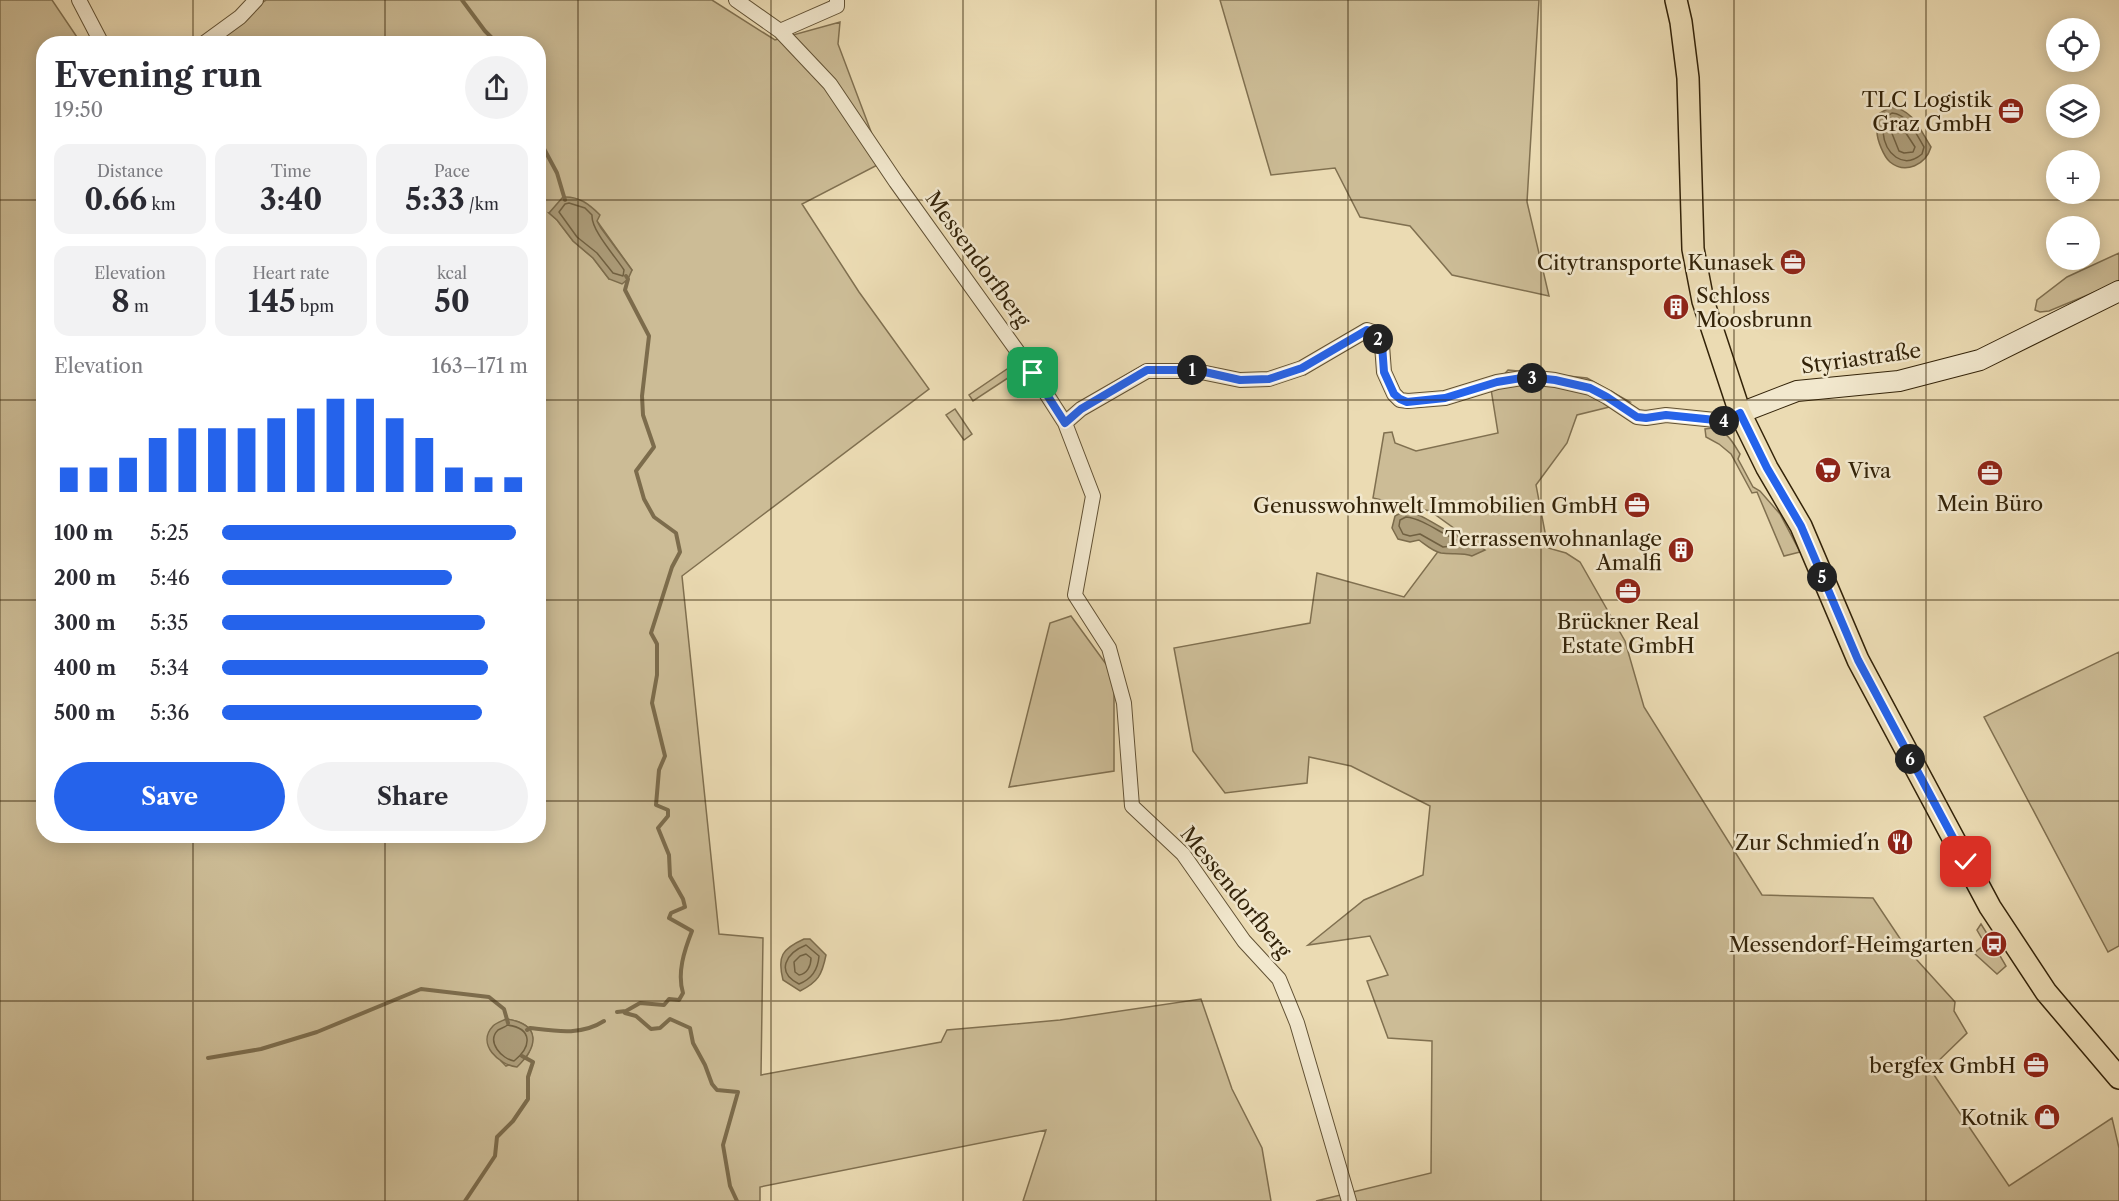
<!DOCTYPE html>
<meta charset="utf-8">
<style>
body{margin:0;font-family:"Libre Caslon Text",serif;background:#f2f2f3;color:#2b2b33;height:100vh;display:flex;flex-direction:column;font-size:22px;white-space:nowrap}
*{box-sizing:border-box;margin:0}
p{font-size:20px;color:#7c7c81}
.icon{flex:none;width:33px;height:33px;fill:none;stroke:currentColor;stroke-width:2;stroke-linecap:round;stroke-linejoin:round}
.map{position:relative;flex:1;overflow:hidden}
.drawer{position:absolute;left:36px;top:36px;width:510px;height:807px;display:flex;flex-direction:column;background:#fff;border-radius:24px;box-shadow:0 3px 15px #0003}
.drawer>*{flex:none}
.controls{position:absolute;left:2046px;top:18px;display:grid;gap:12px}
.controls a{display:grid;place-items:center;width:54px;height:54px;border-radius:50%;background:#fff;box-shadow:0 3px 15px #0003;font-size:30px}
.pin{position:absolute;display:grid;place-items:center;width:51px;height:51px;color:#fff;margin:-26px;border-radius:12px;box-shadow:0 3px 9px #0006}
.km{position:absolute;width:30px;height:30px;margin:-15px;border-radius:50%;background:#222;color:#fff;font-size:16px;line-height:30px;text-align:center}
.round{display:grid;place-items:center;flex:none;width:63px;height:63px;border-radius:32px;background:#f2f2f3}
.overview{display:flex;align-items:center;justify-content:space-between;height:102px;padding:0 18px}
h1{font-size:33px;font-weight:800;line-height:45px}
.stats{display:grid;grid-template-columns:repeat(3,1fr);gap:9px;height:102px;padding:6px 18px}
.stats div{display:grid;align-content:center;border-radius:15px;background:#f2f2f3;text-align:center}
.stats b{font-size:30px;font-weight:800}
.stats small{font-size:16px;font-weight:400}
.stats p{font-size:16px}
.chart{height:168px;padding:12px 18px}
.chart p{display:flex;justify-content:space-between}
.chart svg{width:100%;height:108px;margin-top:6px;stroke:#2563eb;stroke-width:6}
.action{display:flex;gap:12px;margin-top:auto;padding:12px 18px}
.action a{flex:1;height:69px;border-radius:36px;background:#2563eb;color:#fff;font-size:24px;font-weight:800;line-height:69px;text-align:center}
.action a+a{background:#f2f2f3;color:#2b2b33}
ul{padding:0 18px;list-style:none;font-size:20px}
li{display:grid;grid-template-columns:96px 72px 1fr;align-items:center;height:45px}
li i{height:15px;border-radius:8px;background:#2563eb}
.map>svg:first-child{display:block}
.green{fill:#ccbc96;stroke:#807050;stroke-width:1.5;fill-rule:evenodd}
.water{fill:#ac9c79;stroke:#7c6c4c;stroke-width:1.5}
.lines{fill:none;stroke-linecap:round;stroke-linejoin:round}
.shore{stroke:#706041;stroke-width:1.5}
.stream{stroke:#7c6c4c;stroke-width:4}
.street-casing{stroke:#615134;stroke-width:16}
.secondary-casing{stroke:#332309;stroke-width:22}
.primary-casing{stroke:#332309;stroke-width:24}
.street{stroke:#f2e8ce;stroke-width:14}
.secondary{stroke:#f2e8ce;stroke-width:20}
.primary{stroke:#ebdbb3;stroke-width:21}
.route-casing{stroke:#fff;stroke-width:12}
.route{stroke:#2563eb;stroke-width:8}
.grid{fill:none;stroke:#332309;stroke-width:1.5;stroke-opacity:0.55}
.labels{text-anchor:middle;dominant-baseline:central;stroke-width:5;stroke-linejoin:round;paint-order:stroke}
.poi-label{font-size:21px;fill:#332309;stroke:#f2e8ce;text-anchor:end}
.street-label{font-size:21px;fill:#332309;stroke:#f2e8ce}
</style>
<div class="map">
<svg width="2119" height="1201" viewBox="0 0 2119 1201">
<rect width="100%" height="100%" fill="#ebdbb3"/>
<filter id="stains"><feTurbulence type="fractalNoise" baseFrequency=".00333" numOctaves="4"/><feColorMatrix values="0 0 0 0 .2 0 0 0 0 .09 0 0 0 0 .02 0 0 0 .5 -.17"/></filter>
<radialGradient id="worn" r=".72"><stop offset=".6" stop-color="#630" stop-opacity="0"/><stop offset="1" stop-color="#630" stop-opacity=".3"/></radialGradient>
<!-- green -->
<path class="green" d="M0,0H52L81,43L44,44V836H538V44L199,43L266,0H712L775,40L840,22L838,44L873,137L889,159L802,204L859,292L929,389L682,576L719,934L763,938L761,1075L941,1042L947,1030L1060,1020L1201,999L1232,1089L1262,1148L1271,1201H1023L1046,1130L760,1187V1201H0ZM549,213L597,221L632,270L609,279L593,258L573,241L557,220ZM506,1019C533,1023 539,1035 526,1058L506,1066L501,1061Z
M1220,0H1539L1527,202L1549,296L1452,275L1410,226L1360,217L1335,168L1271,175Z
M2119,253V282L2049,311L2040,312L2035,310L2037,300L2067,277Z
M1007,369L1011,376L973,401L969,395Z
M1508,370L1587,378L1630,402L1577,415L1567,443L1536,485L1548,548L1566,553L1580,562L1625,641L1644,707L1762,895L1873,898L1907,949L1955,1002L1954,1011L1967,1033L1930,1069L2009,1186L2112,1118L2119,1148V1201H1316L1431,1173L1432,1041L1388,1038L1367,981L1388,975L1370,936L1308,945L1364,900L1423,875L1430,806L1351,766L1309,757L1307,783L1225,793L1193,751L1174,648L1310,623L1317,573L1404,597L1455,529L1430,511L1373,498L1384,433L1392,432L1395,443L1416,451L1498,433L1491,389Z
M955,409L972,434L964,440L946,415Z
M1712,428C1728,432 1732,441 1740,454L1738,459L1753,487L1760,491L1780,514L1800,552L1784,556L1757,492L1752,493L1731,454L1719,444L1706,437L1705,429Z
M1071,616L1114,675V771L1009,787L1050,623Z
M2119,652V946L2108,952L1984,717Z
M1981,924L1991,940L1988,942L1993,950L1996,949L2006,966L1997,974L1974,953L1985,944L1977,930Z"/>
<!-- water -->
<path class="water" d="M1891,107C1913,109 1920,130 1931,147C1926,164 1906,175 1890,162C1884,157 1877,140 1877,132C1876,126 1879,119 1880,113Z
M563,197C579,196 589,204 600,215L597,221L601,228L632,270L628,279L622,284L609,279L593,258L573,241L557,220L549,213Z
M1406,510C1421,514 1432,523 1446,530C1460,537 1473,541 1485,550L1472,556C1461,552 1452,555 1441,553C1432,551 1426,545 1419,540L1410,542L1398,539L1392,528L1395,516Z
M804,939H810L826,955C822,975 818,982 800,991L783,980C777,956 782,949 804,939Z
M506,1019C541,1024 539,1046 517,1067C499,1065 476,1044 493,1026C496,1023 502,1021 506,1019Z"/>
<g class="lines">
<!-- shore -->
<path class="shore" d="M1892,113C1908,114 1916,134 1924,147L1922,154C1903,170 1885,154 1883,132C1882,128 1884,122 1885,118Z
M1893,121L1900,124L1915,147L1913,152L1904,153L1899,151L1891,131Z
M569,203L585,208L592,215C591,230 615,256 624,270L623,276L613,273L597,253L577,237L559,212L565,204Z
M1406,517C1424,519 1441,534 1459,541L1460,545L1443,547L1420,534L1410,536L1403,534L1399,526L1400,520Z
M806,945L819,956C818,970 812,979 799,984C775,972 786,953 806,945Z
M806,954L811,958C811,966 807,974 799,975L795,972L794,962L800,956Z
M507,1025C533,1028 532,1047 514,1061C502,1059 486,1042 498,1030C498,1030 507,1026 507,1025Z"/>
<!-- stream -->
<path class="stream" d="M462,0L485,31L498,44
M538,119L542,145L557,173L565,200
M626,276L628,279L625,290L649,336L642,396L643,415L654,447L636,471L644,499L654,517L676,533L680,552L672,567L651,633L657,644V675L652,703L665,756L659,770L656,805L668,810V816L658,828L669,855L670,876L683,899L685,907L671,913L669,918L692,931C684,951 677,973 683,993L679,1000L669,999L664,1005L640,1003L626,1011L625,1013L636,1016L651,1029L660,1028L670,1019L690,1028L693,1043L705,1065L712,1084L717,1090L738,1092L723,1145L730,1186L737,1201
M617,1012L626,1011
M527,1030L530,1028C555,1031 581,1036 604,1021
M208,1058L261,1049L317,1032L421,989L489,997L504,1009L508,1023
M465,1201L495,1156L497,1137L513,1121L528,1099V1077L533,1062L522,1056"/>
<defs>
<path id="street" d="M79,0L102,44
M736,0L780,31L830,84L896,182L1033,373L1065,423L1093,496L1075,595L1109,648L1124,703L1132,806L1183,854L1244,941L1279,979L1297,1023L1349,1201
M780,31L837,6V0
M203,44L240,17L256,0
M1065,423L1081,409L1147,371H1196L1240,380L1269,379L1302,368L1367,330L1373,332L1382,345L1384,372L1394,394L1400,400L1408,401L1445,398L1497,382L1528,377L1555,380L1590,388L1607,397L1637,417L1646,418L1666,415L1725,421L1740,413"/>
<path id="secondary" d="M1740,413L1797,391L1899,381L1980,360L2119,291"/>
<path id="primary" d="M1676,0L1681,22L1688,78L1693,249L1703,301L1740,413L1767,468L1801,526L1858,660L1990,907L2046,992L2119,1078"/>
</defs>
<!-- street casing -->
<use href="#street" class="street-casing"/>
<!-- secondary casing -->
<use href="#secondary" class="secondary-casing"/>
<!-- primary casing -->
<use href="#primary" class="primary-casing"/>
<!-- street -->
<use href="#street" class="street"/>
<!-- secondary -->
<use href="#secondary" class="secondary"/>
<!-- primary -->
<use href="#primary" class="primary"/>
</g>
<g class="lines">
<defs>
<path id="route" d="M1033,373L1065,423L1081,409L1147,370H1196L1240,380L1269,379L1302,368L1367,330L1372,332L1382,345L1384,372L1394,394L1400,399L1407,402L1445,398L1497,382L1528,377L1555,380L1590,388L1607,397L1637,417L1646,418L1666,415L1725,421L1740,413L1767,468L1801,526L1858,660L1966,862"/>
</defs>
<!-- route casing -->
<use href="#route" class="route-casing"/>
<!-- route -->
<use href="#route" class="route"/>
</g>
<!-- grid -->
<path class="grid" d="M193,0V44M385,0V44M578,0V1201M771,0V1201M963,0V1201M1156,0V1201M1348,0V1201M1541,0V1201M1734,0V1201M1926,0V1201M0,200H44M538,200H2119M0,400H44M538,400H2119M0,600H44M538,600H2119M0,801H44M538,801H2119M193,836V1201M385,836V1201M0,1001H2119"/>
<!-- icons -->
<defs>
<symbol id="office-disc" viewBox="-11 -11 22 22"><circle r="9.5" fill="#8f2418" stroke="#f2e8ce"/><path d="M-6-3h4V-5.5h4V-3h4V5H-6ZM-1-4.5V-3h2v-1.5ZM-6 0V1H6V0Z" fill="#fff"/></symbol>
<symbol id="building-disc" viewBox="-11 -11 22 22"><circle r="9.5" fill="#8f2418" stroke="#f2e8ce"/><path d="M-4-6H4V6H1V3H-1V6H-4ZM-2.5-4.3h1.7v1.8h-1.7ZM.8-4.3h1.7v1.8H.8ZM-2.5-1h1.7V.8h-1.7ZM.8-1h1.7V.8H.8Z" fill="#fff"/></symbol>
<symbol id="supermarket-disc" viewBox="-11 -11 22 22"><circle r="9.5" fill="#8f2418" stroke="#f2e8ce"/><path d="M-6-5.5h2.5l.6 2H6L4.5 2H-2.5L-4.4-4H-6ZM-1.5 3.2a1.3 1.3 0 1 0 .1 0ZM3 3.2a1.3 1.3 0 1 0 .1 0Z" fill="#fff"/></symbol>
<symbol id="restaurant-disc" viewBox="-11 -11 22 22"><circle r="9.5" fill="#8f2418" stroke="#f2e8ce"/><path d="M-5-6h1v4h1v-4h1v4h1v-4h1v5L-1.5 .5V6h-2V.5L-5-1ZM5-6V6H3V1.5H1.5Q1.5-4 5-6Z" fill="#fff"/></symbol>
<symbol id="bus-disc" viewBox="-11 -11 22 22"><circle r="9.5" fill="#8f2418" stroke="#f2e8ce"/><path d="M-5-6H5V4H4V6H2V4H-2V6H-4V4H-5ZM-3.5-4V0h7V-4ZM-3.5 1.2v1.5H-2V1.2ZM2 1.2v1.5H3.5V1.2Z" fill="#fff"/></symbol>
<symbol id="shop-disc" viewBox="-11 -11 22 22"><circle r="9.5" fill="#8f2418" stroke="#f2e8ce"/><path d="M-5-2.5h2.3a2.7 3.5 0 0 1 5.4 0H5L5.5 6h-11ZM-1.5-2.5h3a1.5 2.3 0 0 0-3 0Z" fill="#fff"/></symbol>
</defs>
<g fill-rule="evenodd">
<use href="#office-disc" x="1996" y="96" width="30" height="30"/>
<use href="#office-disc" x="1778" y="247" width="30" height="30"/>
<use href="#building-disc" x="1661" y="292" width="30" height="30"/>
<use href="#supermarket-disc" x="1813" y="455" width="30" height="30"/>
<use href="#office-disc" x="1975" y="458" width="30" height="30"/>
<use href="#office-disc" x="1622" y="490" width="30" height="30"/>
<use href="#building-disc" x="1666" y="535" width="30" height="30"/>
<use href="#office-disc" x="1613" y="576" width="30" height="30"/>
<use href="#restaurant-disc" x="1885" y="827" width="30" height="30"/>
<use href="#bus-disc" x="1979" y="929" width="30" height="30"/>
<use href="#office-disc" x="2021" y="1050" width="30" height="30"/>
<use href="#shop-disc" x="2032" y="1102" width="30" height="30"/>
</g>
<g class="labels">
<!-- poi labels -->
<g class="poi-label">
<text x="1992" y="99">TLC Logistik<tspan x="1992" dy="24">Graz GmbH</tspan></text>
<text x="1774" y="262">Citytransporte Kunasek</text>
<text x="1696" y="295" text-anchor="start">Schloss<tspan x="1696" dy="24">Moosbrunn</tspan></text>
<text x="1848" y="470" text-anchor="start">Viva</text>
<text x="1990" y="503" text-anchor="middle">Mein Büro</text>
<text x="1618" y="505">Genusswohnwelt Immobilien GmbH</text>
<text x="1662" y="538">Terrassenwohnanlage<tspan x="1662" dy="24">Amalfi</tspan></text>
<text x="1628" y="621" text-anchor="middle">Brückner Real<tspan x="1628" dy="24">Estate GmbH</tspan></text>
<text x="1880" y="842">Zur Schmied´n</text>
<text x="1974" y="944">Messendorf-Heimgarten</text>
<text x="2016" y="1065">bergfex GmbH</text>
<text x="2028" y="1117">Kotnik</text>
</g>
<!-- street labels -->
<g class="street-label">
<text transform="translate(978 259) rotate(54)">Messendorfberg</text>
<text transform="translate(1861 358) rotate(-8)">Styriastraße</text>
<text transform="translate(1236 892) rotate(51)">Messendorfberg</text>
</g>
</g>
<rect width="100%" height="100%" filter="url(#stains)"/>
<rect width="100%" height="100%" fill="url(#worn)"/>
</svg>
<div class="controls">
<a><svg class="icon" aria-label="locate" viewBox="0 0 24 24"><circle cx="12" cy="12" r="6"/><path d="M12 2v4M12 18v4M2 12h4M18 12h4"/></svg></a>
<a><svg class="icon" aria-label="layers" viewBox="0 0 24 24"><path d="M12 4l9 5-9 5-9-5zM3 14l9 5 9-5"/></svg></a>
<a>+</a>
<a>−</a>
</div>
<div class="pin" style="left:1033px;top:373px;background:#1e9e55"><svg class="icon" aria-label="arrive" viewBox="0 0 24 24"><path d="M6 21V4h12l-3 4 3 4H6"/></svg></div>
<div class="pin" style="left:1966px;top:862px;background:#d93025"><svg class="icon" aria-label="check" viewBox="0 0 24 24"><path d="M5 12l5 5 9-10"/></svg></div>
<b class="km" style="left:1192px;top:370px">1</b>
<b class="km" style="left:1378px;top:339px">2</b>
<b class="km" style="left:1532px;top:378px">3</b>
<b class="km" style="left:1724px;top:421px">4</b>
<b class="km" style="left:1822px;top:577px">5</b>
<b class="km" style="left:1910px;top:759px">6</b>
<section class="drawer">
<div class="overview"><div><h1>Evening run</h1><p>19:50</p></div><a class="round"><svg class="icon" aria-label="share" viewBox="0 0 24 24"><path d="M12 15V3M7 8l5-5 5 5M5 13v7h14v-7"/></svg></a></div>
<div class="stats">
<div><p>Distance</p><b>0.66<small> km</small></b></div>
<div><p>Time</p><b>3:40</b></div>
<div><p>Pace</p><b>5:33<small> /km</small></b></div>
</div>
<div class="stats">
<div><p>Elevation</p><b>8<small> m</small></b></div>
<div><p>Heart rate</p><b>145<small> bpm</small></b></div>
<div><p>kcal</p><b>50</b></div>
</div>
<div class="chart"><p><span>Elevation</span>163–171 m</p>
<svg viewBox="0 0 160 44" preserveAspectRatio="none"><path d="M5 44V34M15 44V34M25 44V30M35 44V22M45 44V18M55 44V18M65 44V18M75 44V14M85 44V10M95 44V6M105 44V6M115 44V14M125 44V22M135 44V34M145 44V38M155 44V38"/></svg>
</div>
<ul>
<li><b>100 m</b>5:25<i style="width:96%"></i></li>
<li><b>200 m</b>5:46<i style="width:75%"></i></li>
<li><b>300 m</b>5:35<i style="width:86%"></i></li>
<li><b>400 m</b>5:34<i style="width:87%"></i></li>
<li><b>500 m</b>5:36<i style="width:85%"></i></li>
</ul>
<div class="action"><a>Save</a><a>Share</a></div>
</section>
</div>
